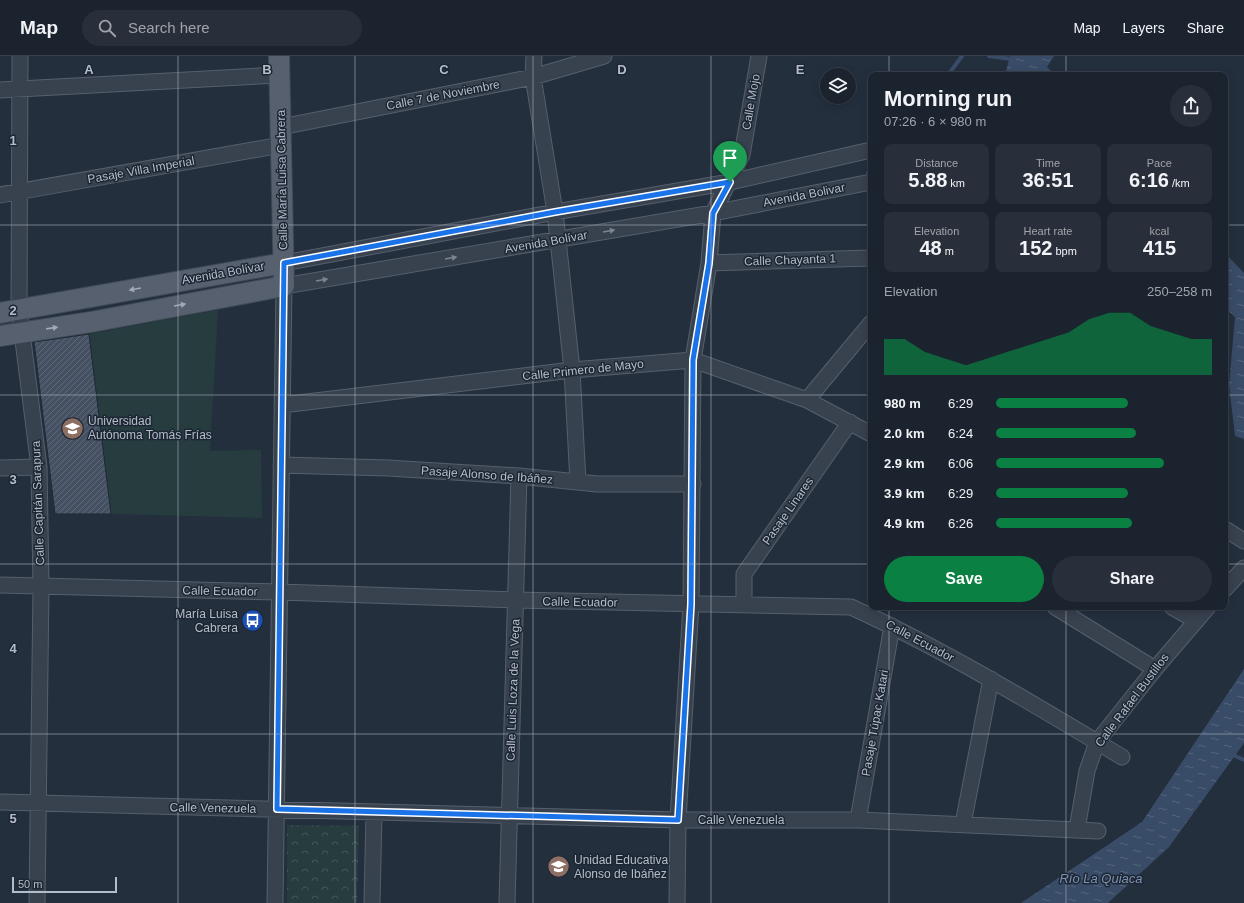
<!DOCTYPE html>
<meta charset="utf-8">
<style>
body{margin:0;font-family:Arial,sans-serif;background:#282f3a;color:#f1f3f6;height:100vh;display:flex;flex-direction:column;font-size:15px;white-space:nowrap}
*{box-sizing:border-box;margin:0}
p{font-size:13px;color:#a0a4aa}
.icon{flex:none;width:22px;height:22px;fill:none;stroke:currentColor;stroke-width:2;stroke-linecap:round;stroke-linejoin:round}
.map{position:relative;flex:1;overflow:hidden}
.details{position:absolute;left:868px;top:16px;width:360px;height:538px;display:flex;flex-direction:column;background:#1b232e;border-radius:8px;box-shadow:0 2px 10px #0003,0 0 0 1px #39404a}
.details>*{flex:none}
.controls{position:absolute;left:820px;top:12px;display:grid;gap:8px}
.controls a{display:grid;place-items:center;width:36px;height:36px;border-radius:50%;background:#1b232e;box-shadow:0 2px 10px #0003,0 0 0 1px #39404a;font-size:20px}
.scale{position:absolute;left:12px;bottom:10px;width:105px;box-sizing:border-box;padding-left:4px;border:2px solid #b4bcc9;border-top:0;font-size:11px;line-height:14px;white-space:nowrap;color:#b4bcc9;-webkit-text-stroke:3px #1d2633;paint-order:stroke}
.pin{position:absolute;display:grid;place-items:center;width:34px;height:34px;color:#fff;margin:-41px -17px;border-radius:50% 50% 50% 0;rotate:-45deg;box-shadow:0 0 4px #0007}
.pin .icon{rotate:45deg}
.round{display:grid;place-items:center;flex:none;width:42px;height:42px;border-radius:21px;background:#282f3a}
.headline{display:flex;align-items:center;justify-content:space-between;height:68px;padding:0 16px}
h1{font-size:22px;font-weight:800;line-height:30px}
.stats{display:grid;grid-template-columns:repeat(3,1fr);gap:6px;height:68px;padding:4px 16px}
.stats div{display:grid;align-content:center;border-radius:8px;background:#282f3a;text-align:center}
.stats b{font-size:20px;font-weight:800}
.stats small{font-size:11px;font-weight:400}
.stats p{font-size:11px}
.chart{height:112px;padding:8px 16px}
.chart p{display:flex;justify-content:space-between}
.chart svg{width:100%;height:72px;margin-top:4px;fill:#0b8043;opacity:.7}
.action{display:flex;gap:8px;margin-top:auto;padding:8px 16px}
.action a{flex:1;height:46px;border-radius:24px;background:#0b8043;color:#fff;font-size:16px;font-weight:800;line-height:46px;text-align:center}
.action a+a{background:#282f3a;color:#f1f3f6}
ul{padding:0 16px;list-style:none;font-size:13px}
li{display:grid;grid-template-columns:64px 48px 1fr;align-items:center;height:30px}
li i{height:10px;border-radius:5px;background:#0b8043}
header{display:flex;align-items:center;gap:24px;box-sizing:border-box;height:56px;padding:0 20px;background:#1b232e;border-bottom:1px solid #39404a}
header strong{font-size:19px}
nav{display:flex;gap:22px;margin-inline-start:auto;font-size:14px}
.search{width:280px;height:36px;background:#282f3a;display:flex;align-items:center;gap:10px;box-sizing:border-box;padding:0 14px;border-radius:22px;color:#a0a4aa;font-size:15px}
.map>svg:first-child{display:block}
.forest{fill:url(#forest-crowns)}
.pitch{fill:#263c3f}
.water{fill:url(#water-ripples)}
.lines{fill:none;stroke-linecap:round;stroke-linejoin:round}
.stream{stroke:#394c67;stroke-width:4}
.building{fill:url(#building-hatch);stroke:#1f2835}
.minor-casing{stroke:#565f6c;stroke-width:17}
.major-casing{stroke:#414a57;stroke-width:22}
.minor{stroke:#38414e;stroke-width:15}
.major{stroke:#56606e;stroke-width:20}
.oneway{fill:#7c8592}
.oneway2{fill:#a1aab7}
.route-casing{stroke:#fff;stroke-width:8}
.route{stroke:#1a73e8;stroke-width:5}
.grid{fill:none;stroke:#b4bcc9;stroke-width:1;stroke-opacity:0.55}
.labels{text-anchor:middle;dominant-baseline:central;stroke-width:3;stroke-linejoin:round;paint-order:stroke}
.street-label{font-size:12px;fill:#b4bcc9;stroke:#1d2633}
.poi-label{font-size:12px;fill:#b4bcc9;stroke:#1d2633;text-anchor:start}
.water-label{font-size:13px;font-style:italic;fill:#7c92b1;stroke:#1d2633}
.grid-label{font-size:13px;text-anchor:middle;font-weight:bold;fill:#b4bcc9;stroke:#1d2633;stroke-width:3;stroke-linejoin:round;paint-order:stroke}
</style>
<header>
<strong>Map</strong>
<div class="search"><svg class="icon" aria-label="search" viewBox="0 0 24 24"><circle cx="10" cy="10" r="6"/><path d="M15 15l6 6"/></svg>Search here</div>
<nav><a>Map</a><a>Layers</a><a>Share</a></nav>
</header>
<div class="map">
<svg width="1244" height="847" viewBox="0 0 1244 847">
<defs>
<pattern id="forest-crowns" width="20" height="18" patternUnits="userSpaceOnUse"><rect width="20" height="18" fill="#263c3f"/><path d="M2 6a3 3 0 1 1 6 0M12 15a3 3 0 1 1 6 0" fill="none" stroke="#435659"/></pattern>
<pattern id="water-ripples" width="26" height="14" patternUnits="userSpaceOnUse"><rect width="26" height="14" fill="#394c67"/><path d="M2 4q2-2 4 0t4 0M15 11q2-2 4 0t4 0" fill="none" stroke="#53647b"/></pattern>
<pattern id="building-hatch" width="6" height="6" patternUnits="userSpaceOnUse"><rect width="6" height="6" fill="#455162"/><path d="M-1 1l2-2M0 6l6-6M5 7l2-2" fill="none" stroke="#5d6877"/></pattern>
</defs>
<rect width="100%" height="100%" fill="#242f3e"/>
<!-- forest -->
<path class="forest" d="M287,769L359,770L357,847H287Z"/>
<!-- pitch -->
<path class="pitch" d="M218,254L210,395L261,394L262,462L111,458L89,278Z"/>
<!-- water -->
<path class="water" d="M1010,0H1054L1047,11L1055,19H1005Z
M1225,197L1244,217V383L1235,380L1229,329L1235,261L1225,252Z
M1244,613V687L1169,791L1108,847H1021L1142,766Z"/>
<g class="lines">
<!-- stream -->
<path class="stream" d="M989,0L1011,3
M948,19L962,0
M868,117L871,114
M1231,698L1244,704"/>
</g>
<!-- building -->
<path class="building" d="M89,278L111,458H55L34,286Z"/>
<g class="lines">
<defs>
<path id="minor" d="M20,0L19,253L39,411L41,531L37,847
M534,0L533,21L555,156L572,314L578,426
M0,34L279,19
M281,71L533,21L604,0
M0,139L281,89
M284,207L555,156L730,126L871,94
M709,207L871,202
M807,344L871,267
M282,349L572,314L693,304L807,344L871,378
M281,409L388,412L519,420L597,428H693
M0,412L39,411
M1225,473L1244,485
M0,529L279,536L515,544L851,551C945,594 1033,648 1122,701
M1225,533L1244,512
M744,549V518L850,366
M1055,551L1155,613
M1172,551L1195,564
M0,746L678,764H858L1098,775
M858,764L892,570
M963,768L991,623
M1077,773L1087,715L1097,686L1155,613L1208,551
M275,847L284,230L713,157L871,126
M372,847L374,756
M507,847L519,420
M677,847L678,764L691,548L693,304L709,207L713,157L742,99L759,0"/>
<path id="major" d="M0,257L284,207
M0,280L91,266L284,230L279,0"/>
</defs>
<!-- minor casing -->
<use href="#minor" class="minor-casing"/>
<!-- major casing -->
<use href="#major" class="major-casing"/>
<!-- minor -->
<use href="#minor" class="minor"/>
<!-- major -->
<use href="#major" class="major"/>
</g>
<!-- one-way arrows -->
<defs><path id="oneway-solid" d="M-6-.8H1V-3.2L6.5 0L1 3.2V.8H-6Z"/></defs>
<g class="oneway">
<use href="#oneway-solid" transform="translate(609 175) rotate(-10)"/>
<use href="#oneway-solid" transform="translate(451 202) rotate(-10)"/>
<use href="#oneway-solid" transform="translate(322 224) rotate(-10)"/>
</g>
<g class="oneway2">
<use href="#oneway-solid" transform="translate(135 233) rotate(170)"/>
<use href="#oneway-solid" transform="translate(180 249) rotate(-10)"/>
<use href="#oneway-solid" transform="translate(52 272) rotate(-8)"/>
</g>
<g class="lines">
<defs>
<path id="route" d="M730,126L713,157L709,207L693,304L691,548L678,764L277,753L284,207L555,156Z"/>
</defs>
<!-- route casing -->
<use href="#route" class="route-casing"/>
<!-- route -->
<use href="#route" class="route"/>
</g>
<!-- grid -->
<path class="grid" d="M178,0V847M355,0V847M533,0V847M711,0V847M889,0V19M1066,0V19M0,169H871M1225,169H1244M0,339H871M1225,339H1244M0,508H871M1225,508H1244M889,551V847M1066,551V847M0,678H1244"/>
<!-- icons -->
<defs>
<symbol id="university-disc" viewBox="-11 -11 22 22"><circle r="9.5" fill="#8d6e63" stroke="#1d2633"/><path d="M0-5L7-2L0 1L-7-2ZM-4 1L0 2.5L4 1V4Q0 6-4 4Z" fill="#fff"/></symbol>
<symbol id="bus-disc" viewBox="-11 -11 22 22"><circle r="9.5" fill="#1a4fb4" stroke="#1d2633"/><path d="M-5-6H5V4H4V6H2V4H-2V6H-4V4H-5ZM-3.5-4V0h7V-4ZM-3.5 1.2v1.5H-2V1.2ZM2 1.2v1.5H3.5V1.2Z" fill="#fff"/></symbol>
<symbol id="school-disc" viewBox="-11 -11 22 22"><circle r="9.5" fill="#8d6e63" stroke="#1d2633"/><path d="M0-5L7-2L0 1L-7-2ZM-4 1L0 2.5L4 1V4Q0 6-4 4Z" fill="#fff"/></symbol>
</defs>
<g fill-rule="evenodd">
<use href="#university-disc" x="60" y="360" width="25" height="25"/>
<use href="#bus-disc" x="240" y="552" width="25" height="25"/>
<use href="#school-disc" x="546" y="798" width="25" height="25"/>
</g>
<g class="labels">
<!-- street labels -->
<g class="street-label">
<text transform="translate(443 39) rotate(-11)">Calle 7 de Noviembre</text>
<text transform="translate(751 46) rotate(-80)">Calle Mojo</text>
<text transform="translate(141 114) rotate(-10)">Pasaje Villa Imperial</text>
<text transform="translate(282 124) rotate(-91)">Calle María Luisa Cabrera</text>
<text transform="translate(804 139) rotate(-11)">Avenida Bolivar</text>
<text transform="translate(546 186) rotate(-10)">Avenida Bolívar</text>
<text transform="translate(790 204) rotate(-2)">Calle Chayanta 1</text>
<text transform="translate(223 217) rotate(-10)">Avenida Bolívar</text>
<text transform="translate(583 314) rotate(-6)">Calle Primero de Mayo</text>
<text transform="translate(487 419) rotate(4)">Pasaje Alonso de Ibáñez</text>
<text transform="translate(38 447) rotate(-92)">Calle Capitán Sarapura</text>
<text transform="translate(788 455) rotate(-55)">Pasaje Linares</text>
<text transform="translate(220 535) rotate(1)">Calle Ecuador</text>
<text transform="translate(580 546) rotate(1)">Calle Ecuador</text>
<text transform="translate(920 585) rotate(28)">Calle Ecuador</text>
<text transform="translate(513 634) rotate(-88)">Calle Luis Loza de la Vega</text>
<text transform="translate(1132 644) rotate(-53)">Calle Rafael Bustillos</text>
<text transform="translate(875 667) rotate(-80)">Pasaje Túpac Katari</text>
<text transform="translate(213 752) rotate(1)">Calle Venezuela</text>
<text x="741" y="764">Calle Venezuela</text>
</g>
<!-- poi labels -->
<g class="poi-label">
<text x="88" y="365">Universidad<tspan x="88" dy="14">Autónoma Tomás Frías</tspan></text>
<text x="238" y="558" text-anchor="end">María Luisa<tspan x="238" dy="14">Cabrera</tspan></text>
<text x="574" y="804">Unidad Educativa<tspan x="574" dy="14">Alonso de Ibáñez</tspan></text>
</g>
<!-- water labels -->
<g class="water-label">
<text x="1101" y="822">Río La Quiaca</text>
</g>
</g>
<g class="grid-label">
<text x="89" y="18">A</text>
<text x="267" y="18">B</text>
<text x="444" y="18">C</text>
<text x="622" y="18">D</text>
<text x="800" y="18">E</text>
<text x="13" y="89">1</text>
<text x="13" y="259">2</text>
<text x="13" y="428">3</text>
<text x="13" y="597">4</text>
<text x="13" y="767">5</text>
</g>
</svg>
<div class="controls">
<a><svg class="icon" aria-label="layers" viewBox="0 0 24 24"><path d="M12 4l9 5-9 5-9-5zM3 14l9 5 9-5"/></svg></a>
</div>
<div class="scale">50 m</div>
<div class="pin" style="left:730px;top:126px;background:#1e9e55"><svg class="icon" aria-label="arrive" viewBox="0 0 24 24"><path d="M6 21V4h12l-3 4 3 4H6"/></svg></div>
<section class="details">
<div class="headline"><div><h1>Morning run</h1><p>07:26 · 6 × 980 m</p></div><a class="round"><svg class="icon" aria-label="share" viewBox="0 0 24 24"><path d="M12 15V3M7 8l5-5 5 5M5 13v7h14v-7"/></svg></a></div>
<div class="stats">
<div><p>Distance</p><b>5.88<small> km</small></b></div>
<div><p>Time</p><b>36:51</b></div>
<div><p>Pace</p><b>6:16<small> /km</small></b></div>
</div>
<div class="stats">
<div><p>Elevation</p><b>48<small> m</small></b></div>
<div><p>Heart rate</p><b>152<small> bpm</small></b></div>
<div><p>kcal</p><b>415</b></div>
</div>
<div class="chart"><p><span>Elevation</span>250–258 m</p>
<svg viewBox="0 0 160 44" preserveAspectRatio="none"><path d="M0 44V22L10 22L20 30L30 34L40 38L50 34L60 30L70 26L80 22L90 18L100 10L110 6L120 6L130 14L140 18L150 22L160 22V44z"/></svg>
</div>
<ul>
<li><b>980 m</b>6:29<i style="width:61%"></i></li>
<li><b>2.0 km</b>6:24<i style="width:65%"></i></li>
<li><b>2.9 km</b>6:06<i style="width:78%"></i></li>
<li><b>3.9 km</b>6:29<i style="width:61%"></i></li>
<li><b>4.9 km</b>6:26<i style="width:63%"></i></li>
</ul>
<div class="action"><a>Save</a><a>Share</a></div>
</section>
</div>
